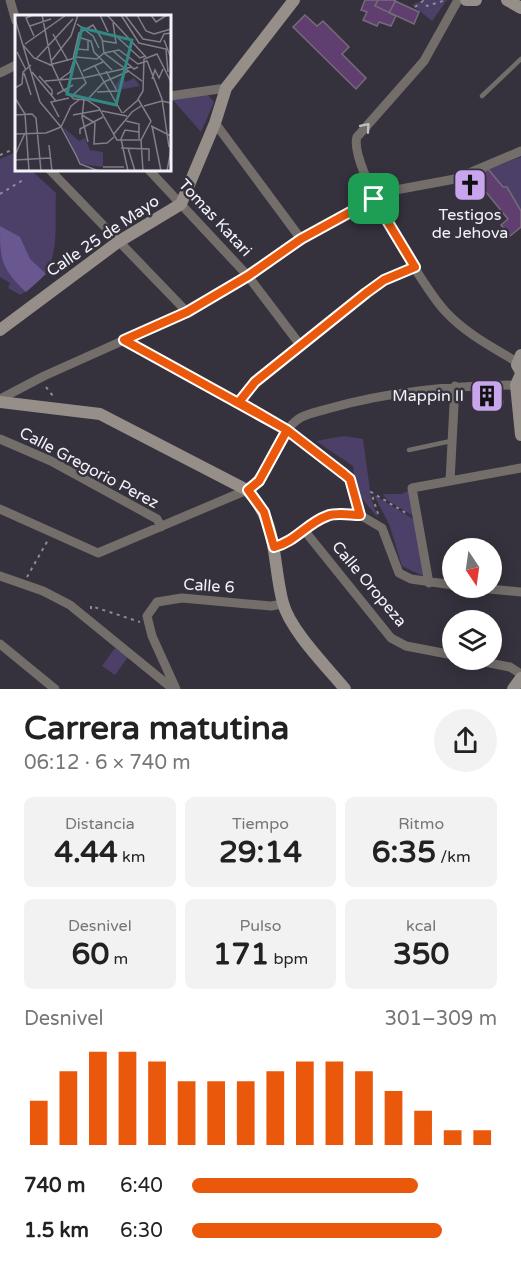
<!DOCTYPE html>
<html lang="es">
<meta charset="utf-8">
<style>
body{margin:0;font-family:"Varela Round",sans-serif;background:#f2f2f2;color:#222;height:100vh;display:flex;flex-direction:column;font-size:22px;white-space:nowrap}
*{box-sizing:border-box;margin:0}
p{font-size:20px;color:#767676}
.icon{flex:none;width:33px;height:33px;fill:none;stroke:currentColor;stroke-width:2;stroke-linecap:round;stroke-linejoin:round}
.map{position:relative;height:689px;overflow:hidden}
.panel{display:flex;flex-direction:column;background:#fff;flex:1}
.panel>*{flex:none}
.needle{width:39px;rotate:167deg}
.buttons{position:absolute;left:442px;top:538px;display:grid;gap:12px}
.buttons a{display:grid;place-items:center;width:60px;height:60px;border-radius:50%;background:#fff;box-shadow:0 3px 15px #0003;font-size:30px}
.pin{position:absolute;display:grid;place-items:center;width:51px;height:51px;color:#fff;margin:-26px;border-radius:12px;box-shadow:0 3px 9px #0006}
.round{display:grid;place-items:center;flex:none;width:63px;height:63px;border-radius:32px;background:#f2f2f2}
.head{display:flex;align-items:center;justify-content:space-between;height:102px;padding:0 24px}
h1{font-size:33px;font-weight:700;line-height:45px}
.metrics{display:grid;grid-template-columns:repeat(3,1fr);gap:9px;height:102px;padding:6px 24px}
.metrics div{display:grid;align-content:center;border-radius:9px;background:#f2f2f2;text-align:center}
.metrics b{font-size:30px;font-weight:700}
.metrics small{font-size:16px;font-weight:400}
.metrics p{font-size:16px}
.chart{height:168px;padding:12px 24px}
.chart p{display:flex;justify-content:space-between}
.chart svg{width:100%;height:108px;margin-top:6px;stroke:#ea580c;stroke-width:6}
ul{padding:0 24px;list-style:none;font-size:20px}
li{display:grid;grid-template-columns:96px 72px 1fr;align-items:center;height:45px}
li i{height:15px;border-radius:8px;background:#ea580c}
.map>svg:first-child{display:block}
.green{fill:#4c3f68}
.forest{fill:#69588f}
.building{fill:#603f70;stroke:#746c78;stroke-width:1.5}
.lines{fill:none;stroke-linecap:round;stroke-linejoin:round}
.path{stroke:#8e8c95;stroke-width:2;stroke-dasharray:3 4.5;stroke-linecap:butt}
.lane{stroke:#736e6a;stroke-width:4.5}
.street{stroke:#736e6a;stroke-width:9}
.secondary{stroke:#968e88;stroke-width:12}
.oneway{stroke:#c1bec0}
.route-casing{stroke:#fff;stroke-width:12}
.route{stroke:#ea580c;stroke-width:8}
.labels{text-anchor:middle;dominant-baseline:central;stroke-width:5;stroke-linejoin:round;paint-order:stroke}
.poi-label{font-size:16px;fill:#f5f3fa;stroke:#35323d}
.street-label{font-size:16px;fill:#f5f3fa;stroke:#35323d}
.inset-road{fill:none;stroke:#827f89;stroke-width:1.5}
.view{fill:#328983;fill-opacity:0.15;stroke:#328983;stroke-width:3}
.inset-edge{fill:none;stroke:#f5f3fa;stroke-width:3}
</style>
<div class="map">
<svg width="521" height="689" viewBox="0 0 521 689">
<rect width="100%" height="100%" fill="#35323d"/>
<!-- green -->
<path class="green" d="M423,0H447L432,21L412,5Z
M207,94L214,102L201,132L172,99Z
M14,153L16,155V170H31L56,193C54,236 64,271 20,295L8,288L10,283L0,277V159Z
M521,157V211L507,187H503L488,169Z
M344,436L363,439L371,498L378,518L356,491L353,466L316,441Z
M411,489L418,519L387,500L383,494H402Z
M374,495L418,522L427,578L402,566L389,524Z
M115,648L128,657L115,675L102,666Z"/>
<!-- forest -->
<path class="forest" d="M0,226L20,237L30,259L46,274L26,292C1,268 0,260 0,226Z"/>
<!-- building -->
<path class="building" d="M365,0H396L389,13L396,16L391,26L379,22L377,26L363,20L367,12L361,10Z
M378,0H393L419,12L414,24L375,6Z
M305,15L317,26L323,21L349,47L342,54L366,78L356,89L293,27Z
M488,169L503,187H507L521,211V227L510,236L501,225L508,219L486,192L483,195L472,182Z
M471,388L501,389L503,403L473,406Z"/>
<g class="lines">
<!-- path -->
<path class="path" d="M415,7L423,1L427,6L446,0
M0,155L16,148
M0,194L23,180
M46,387L53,396
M378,514L371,492L406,513
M27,577L48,540
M91,609V606L140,622"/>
<!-- lane -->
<path class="lane" d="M482,96L521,59
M409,450L451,441"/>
<!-- street -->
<path class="street" d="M10,0L16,21
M458,0L424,61L357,137C348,164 424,289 445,311C465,333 492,347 517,362
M0,73L16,65
M170,96L226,88
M215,123L301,239
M50,170L187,312
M149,170L248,276L301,346
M124,340L287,430L350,479L360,515L382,528L399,573L411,579L453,585
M0,399L44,376L187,312L248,276L301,239L390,191L455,179L521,151
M239,402L255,382L366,293L384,280L415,267
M0,439L51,461L157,519L161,527
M450,481L455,386
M0,509L98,553L247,490C270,472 274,438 297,420C304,414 317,412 327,409C389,391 452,386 516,385
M304,530L391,638L406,646L453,655
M274,547C295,542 307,523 327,516C336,512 350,515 360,515
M0,576L43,591L70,605L173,689
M429,583L412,488L521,468
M479,588L521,592
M0,644L55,689
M475,660L510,667L521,674
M176,689L152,636L147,616L157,602L182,598L271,606L283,604"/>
<!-- secondary -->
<path class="secondary" d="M466,0H476
M507,0L521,8
M0,330L118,242L181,204L215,123L226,88L294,0
M521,355L517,365L521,372
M521,374L516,385L521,435
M0,402L100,414L247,490C279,522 272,563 283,603C290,630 327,667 345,689
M513,689L521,678"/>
</g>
<!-- one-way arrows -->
<defs><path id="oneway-chevron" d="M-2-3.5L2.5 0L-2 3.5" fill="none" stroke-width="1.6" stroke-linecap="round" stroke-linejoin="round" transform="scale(1.5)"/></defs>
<use class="oneway" href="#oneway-chevron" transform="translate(366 127) rotate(-49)"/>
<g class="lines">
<defs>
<path id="route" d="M374,199L301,239L248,276L187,312L124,340L287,430L259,481L248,490L264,512L274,547C295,542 307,523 327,516C336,512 350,515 360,515L350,479L344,474L287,430L239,402L255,382L366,293L384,280L415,267L374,199"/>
</defs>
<!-- route casing -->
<use href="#route" class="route-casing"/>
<!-- route -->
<use href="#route" class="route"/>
</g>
<!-- icons -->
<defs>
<symbol id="church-square" viewBox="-11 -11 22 22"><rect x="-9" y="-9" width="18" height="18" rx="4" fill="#c9a5ee" stroke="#35323d"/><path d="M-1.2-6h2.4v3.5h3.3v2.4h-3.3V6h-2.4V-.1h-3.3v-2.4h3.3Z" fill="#111"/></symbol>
<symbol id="building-square" viewBox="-11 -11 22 22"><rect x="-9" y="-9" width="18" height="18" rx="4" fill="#c9a5ee" stroke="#35323d"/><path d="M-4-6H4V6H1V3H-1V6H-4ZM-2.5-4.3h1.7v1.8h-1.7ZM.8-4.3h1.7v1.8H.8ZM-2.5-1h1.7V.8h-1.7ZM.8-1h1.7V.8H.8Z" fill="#111"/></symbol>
</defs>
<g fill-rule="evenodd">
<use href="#church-square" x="451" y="166" width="38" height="38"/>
<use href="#building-square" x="468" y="377" width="38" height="38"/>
</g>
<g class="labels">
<!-- poi labels -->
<g class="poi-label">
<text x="470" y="215">Testigos<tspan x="470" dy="18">de Jehova</tspan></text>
<text x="464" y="396" text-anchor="end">Mappin II</text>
</g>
<!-- street labels -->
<g class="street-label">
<text transform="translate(215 218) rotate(47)">Tomas Katari</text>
<text transform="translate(103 236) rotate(-34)">Calle 25 de Mayo</text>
<text transform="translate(89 468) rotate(28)">Calle Gregorio Perez</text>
<text transform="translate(369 584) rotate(50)">Calle Oropeza</text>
<text transform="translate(209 586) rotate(4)">Calle 6</text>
</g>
</g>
<!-- overview -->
<g transform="translate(15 15)">
<rect width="156" height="156" fill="#35323d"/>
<path d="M106,62L111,67L119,63L125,71L103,75L100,71ZM48,112L64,126L70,123L75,135L88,137V152L66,149Z" fill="#4c3f68"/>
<path class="inset-road" d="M18,0L11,3L19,21M27,0L37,50L48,74L59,84L72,85L84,93L102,125H126L136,106L123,84L128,76L129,44L142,39L156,67M85,0L93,17M92,0L131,42M106,0L124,28L151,34L153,57M110,0L128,24L145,27L149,19L156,18M122,0L131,16L139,19L156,14M136,0L141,7L152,0M0,4L25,87L46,112L61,140M62,9L78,21L84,33M15,11L36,4M38,19L53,46M100,20L125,43L130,41M63,22L76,26L79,37L97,55M149,25L156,43M88,26L101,28L98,8M10,29L51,0M8,30L19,43L38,51M62,34L73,35V25M98,36L119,54L123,52M2,37L11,55M61,42L82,44L89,38L104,35L123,49L132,46L147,84L154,132M21,44L58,4M58,44L64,18L78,10L87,24L89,38L127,66M37,45L56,21L63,0M34,50L60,43M80,51L107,98M68,56L88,47M17,57L41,86M9,58L16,80M24,61L37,75V80M137,64L140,55L144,63L148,54M44,65L55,57L59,45M30,66L68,63L117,52M0,73L7,69L8,57L16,50M82,77L102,76L91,56M42,79L58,70M58,80L71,68L60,44M0,83L10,99L14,156M69,85L67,102L73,127M72,85L89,67L114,56M129,91L147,86L156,88M87,96L112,101M108,98L123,85M0,100L17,99L21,103L26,156M58,100L85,95M67,100L80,108L79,129L92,128L99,122M44,102L36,87L54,83M111,106L124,109V124M136,111L156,121M137,111L146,156M46,112L56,91L64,85M0,119L31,118L46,112M65,119V114L88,102M98,120L117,97L126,91M126,125L128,156M34,130L37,156M106,133L134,134V146M113,133L120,156M0,140L10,118M61,140L65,149L84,156M0,145L35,143M88,152H109M113,156L106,124L110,115L124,117M152,156L156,135"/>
<path class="view" d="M67,13L117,25L101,90L52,79Z"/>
<rect width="156" height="156" class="inset-edge"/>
</g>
</svg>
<div class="buttons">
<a><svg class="needle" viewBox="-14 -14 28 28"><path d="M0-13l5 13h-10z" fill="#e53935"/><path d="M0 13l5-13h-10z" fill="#767676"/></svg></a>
<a><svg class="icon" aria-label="layers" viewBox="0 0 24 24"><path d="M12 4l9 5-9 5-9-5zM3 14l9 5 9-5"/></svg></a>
</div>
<div class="pin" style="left:374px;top:199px;background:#1e9e55"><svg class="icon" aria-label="arrive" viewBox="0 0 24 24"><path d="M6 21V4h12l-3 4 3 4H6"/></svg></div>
</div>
<section class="panel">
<div class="head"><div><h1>Carrera matutina</h1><p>06:12 · 6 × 740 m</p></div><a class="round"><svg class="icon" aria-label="share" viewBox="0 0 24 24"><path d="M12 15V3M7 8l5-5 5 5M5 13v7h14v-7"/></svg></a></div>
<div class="metrics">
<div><p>Distancia</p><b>4.44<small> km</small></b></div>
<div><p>Tiempo</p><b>29:14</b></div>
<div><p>Ritmo</p><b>6:35<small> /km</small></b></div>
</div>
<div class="metrics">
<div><p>Desnivel</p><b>60<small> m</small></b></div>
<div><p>Pulso</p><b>171<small> bpm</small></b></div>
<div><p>kcal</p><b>350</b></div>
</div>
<div class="chart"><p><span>Desnivel</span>301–309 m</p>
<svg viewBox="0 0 160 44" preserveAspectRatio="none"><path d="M5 44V26M15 44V14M25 44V6M35 44V6M45 44V10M55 44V18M65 44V18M75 44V18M85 44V14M95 44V10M105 44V10M115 44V14M125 44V22M135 44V30M145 44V38M155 44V38"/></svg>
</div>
<ul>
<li><b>740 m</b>6:40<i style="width:74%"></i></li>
<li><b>1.5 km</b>6:30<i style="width:82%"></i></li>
</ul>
</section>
